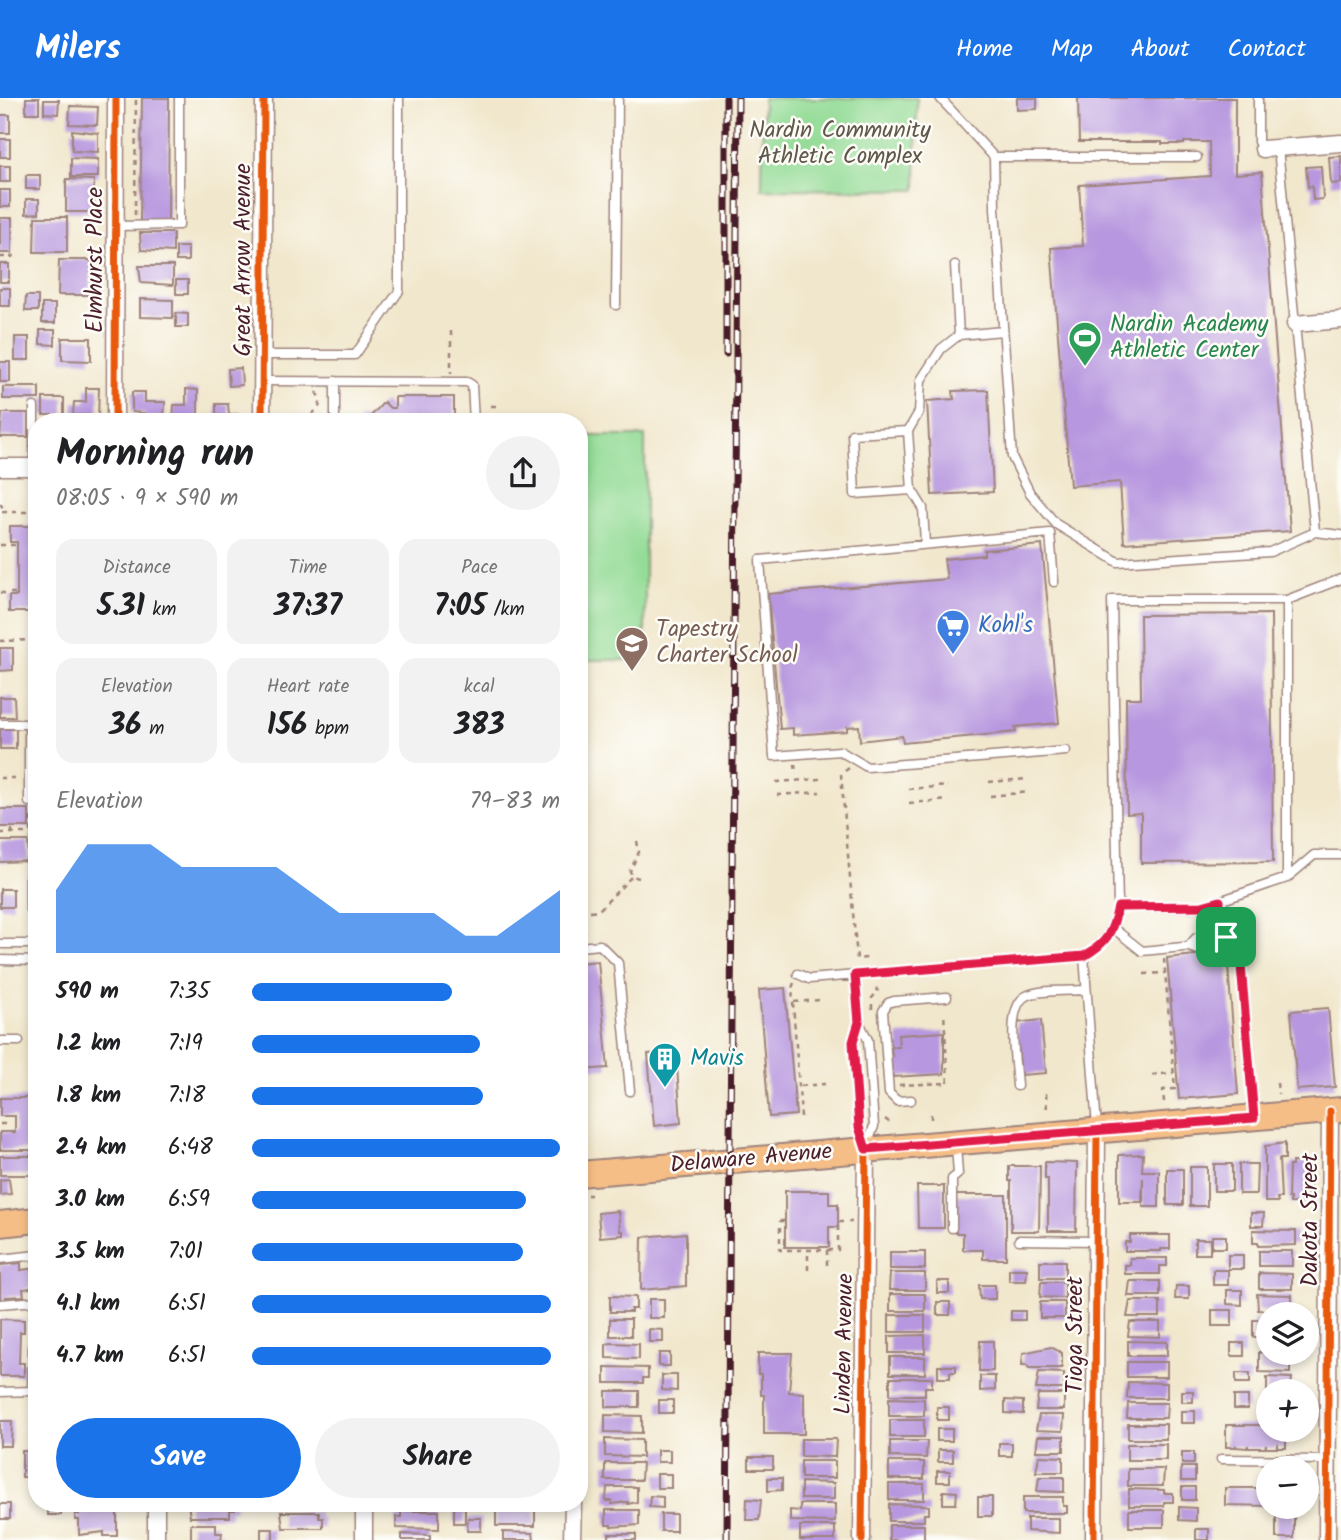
<!DOCTYPE html>
<meta charset="utf-8">
<style>
body{margin:0;font-family:Kalam,sans-serif;background:#f2f2f2;color:#202124;height:100vh;display:flex;flex-direction:column;font-size:26px;white-space:nowrap}
*{box-sizing:border-box;margin:0}
p{font-size:23px;color:#757577}
.icon{flex:none;width:38px;height:38px;fill:none;stroke:currentColor;stroke-width:2;stroke-linecap:round;stroke-linejoin:round}
.map{position:relative;flex:1;overflow:hidden}
.side{position:absolute;left:28px;top:315px;width:560px;height:1099px;display:flex;flex-direction:column;background:#fff;border-radius:28px;box-shadow:0 4px 10px #0003}
.side>*{flex:none}
.buttons{position:absolute;left:1256px;top:1204px;display:grid;gap:14px}
.buttons a{display:grid;place-items:center;width:63px;height:63px;border-radius:50%;background:#fff;box-shadow:0 4px 10px #0003;font-size:35px}
.pin{position:absolute;display:grid;place-items:center;width:60px;height:60px;color:#fff;margin:-30px;border-radius:14px;box-shadow:0 4px 10px #0006}
.round{display:grid;place-items:center;flex:none;width:74px;height:74px;border-radius:37px;background:#f2f2f2}
.overview{display:flex;align-items:center;justify-content:space-between;height:119px;padding:0 28px}
h1{font-size:38px;font-weight:600;line-height:52px}
.figures{display:grid;grid-template-columns:repeat(3,1fr);gap:10px;height:119px;padding:7px 28px}
.figures div{display:grid;align-content:center;border-radius:18px;background:#f2f2f2;text-align:center}
.figures b{font-size:30px;font-weight:600}
.figures small{font-size:19px;font-weight:400}
.figures p{font-size:19px}
.chart{height:196px;padding:14px 28px}
.chart p{display:flex;justify-content:space-between}
.chart svg{width:100%;height:126px;margin-top:7px;fill:#1a73e8;opacity:.7}
.cta{display:flex;gap:14px;margin-top:auto;padding:14px 28px}
.cta a{flex:1;height:80px;border-radius:42px;background:#1a73e8;color:#fff;font-size:28px;font-weight:600;line-height:80px;text-align:center}
.cta a+a{background:#f2f2f2;color:#202124}
ul{padding:0 28px;list-style:none;font-size:23px}
li{display:grid;grid-template-columns:112px 84px 1fr;align-items:center;height:52px}
li i{height:18px;border-radius:9px;background:#1a73e8}
header{display:flex;align-items:center;gap:42px;box-sizing:border-box;height:98px;padding:0 35px;background:#1a73e8;color:#fff}
header strong{font-size:33px}
nav{display:flex;gap:38px;margin-inline-start:auto;font-size:24px}
.map>svg:first-child{display:block}
.green{fill:#94dc97;stroke:#6f7e61;stroke-width:2}
.building{fill:#b797df}
.lines{fill:none;stroke-linecap:round;stroke-linejoin:round}
.service-casing{stroke:#9e837c;stroke-width:11}
.minor-casing{stroke:#9e837c;stroke-width:19}
.primary-casing{stroke:#9e837c;stroke-width:28}
.path{stroke:#9e837c;stroke-width:2.5;stroke-dasharray:5 5;stroke-linecap:butt}
.service{stroke:#fff;stroke-width:8}
.minor{stroke:#fff;stroke-width:16}
.primary{stroke:#f6be87;stroke-width:24}
.rail-casing{stroke:#4a1f2b;stroke-width:7}
.rail{stroke:#fdfcf7;stroke-width:4.5;stroke-dasharray:13;stroke-linecap:butt}
.cycleway-casing{stroke:#fdfcf7;stroke-width:11}
.cycleway{stroke:#e8590c;stroke-width:7}
.route-casing{stroke:#fff;stroke-width:14}
.route{stroke:#e11d48;stroke-width:9}
.labels{text-anchor:middle;dominant-baseline:central;stroke-width:5;stroke-linejoin:round;paint-order:stroke}
.park-label{font-size:23px;fill:#60584b;stroke:#fdfcf7}
.street-label{font-size:23px;fill:#4a1f2b;stroke:#fdfcf7}
.leisure-label{font-size:23px;fill:#27864d;stroke:#fdfcf7;text-anchor:start}
.shop-label{font-size:23px;fill:#366cbe;stroke:#fdfcf7;text-anchor:start}
.education-label{font-size:23px;fill:#785e54;stroke:#fdfcf7;text-anchor:start}
.culture-label{font-size:23px;fill:#0d838f;stroke:#fdfcf7;text-anchor:start}
</style>
<header>
<strong>Milers</strong>
<nav><a>Home</a><a>Map</a><a>About</a><a>Contact</a></nav>
</header>
<div class="map">
<svg width="1341" height="1442" viewBox="0 0 1341 1442">
<rect width="100%" height="100%" fill="#fdfcf7"/>
<filter id="ink" filterUnits="userSpaceOnUse"><feTurbulence type="fractalNoise" baseFrequency=".0143" numOctaves="2"/><feDisplacementMap in="SourceGraphic" scale="14" xChannelSelector="R" yChannelSelector="G"/><feConvolveMatrix kernelMatrix="1 2 1 2 8 2 1 2 1" color-interpolation-filters="sRGB"/></filter>
<filter id="wash" filterUnits="userSpaceOnUse"><feTurbulence type="fractalNoise" baseFrequency=".00686" numOctaves="4" result="noise"/><feDisplacementMap in="SourceGraphic" scale="28" xChannelSelector="R" yChannelSelector="G"/><feGaussianBlur stdDeviation="1.57" result="paint"/><feColorMatrix in="noise" values="0 0 0 0 0 0 0 0 0 0 0 0 0 0 0 0 0 1.4 0 .05"/><feComposite in="paint" operator="in"/></filter>
<g filter="url(#wash)">
<rect width="100%" height="100%" fill="#f1e7cc"/>
<!-- green -->
<path class="green" d="M763,0H917L916,92L762,91Z
M579,338H645V562H579Z"/>
<g id="blocks">
<!-- building -->
<path class="building" d="M26,0H39V15H26Z
M142,0H169L168,126L140,125Z
M1017,0H1037V11L1017,12Z
M1078,0H1235V76L1262,74L1290,433L1124,445L1120,384L1070,388L1051,150L1083,148L1079,87L1210,78L1209,44H1184V46H1162V44H1079Z
M44,2H59L58,16L44,15Z
M70,8L98,9L97,27L69,26Z
M0,17H10V35H0Z
M72,32L98,35V54L72,53Z
M0,41H10V59H0Z
M1341,58V85L1331,86L1329,59Z
M71,60L98,61V79H71Z
M0,68H10V84H0Z
M1321,68L1323,101L1313,102L1312,88L1308,89L1306,69Z
M26,77H40V91H26Z
M66,81L94,82V114H66Z
M0,92H10V109H0Z
M26,101H39V115L26,116Z
M35,119H67V154H34Z
M0,120H12V155H0Z
M140,135H173V154L141,152Z
M176,149H188V163H176Z
M59,162H91V197H58Z
M0,166H9V184H0Z
M139,168H173V187L141,185Z
M176,182H188V196H176Z
M0,190H10V208H0Z
M26,198H38V213H25Z
M140,201L173,202V220L140,219Z
M42,206H55V225H42Z
M176,215L188,216V229H176Z
M40,232H55V247L40,246Z
M15,239H29V262H15Z
M62,240H91V263L62,262Z
M0,264H10V284H0Z
M241,270L242,287L229,288L228,271Z
M3,289H39V301H3Z
M86,290H99L98,321H88V317H73L74,304H86Z
M186,291L198,292V324H173L174,307H186Z
M988,292L993,394L932,397L927,303L954,301L953,293Z
M132,294H145V304H165L164,320H144V315L132,314Z
M395,299H454V324H358V320H369L384,304L390,310H395Z
M43,300H64V317H43Z
M216,306H228L229,316H238V324H221L220,317H216Z
M2,315H28V339H0Z
M10,428H37V514H9V498H17V444H10Z
M1042,447L1059,625L1015,629L1016,634L903,645L902,638L860,643L859,628L847,629V633L793,637V630L780,631L768,496L947,481L944,461L984,457V452Z
M1271,516L1273,764L1141,765V715L1127,716L1126,600H1141L1140,517Z
M0,550H13V572L0,573Z
M0,599H14L15,619H0Z
M0,631H16V651H0Z
M0,711H29V729H0Z
M0,743H28L29,763L0,764Z
M0,791H13V809H0Z
M1213,838L1214,850L1220,855H1227L1238,996L1179,1001L1167,860L1205,856L1203,839Z
M598,863L608,970L579,972V865Z
M785,890L796,1017L769,1019L759,892Z
M1328,910L1335,989L1297,992L1291,913Z
M1041,922L1046,975L1021,977L1016,925Z
M944,934V976L893,979L890,959H892L891,949H899L898,937Z
M676,954L681,1025L654,1028L648,956Z
M0,1000H33L32,1052H0V1034H15V1018H0Z
M1285,1045V1061H1279L1281,1100H1277L1278,1104H1265V1048Z
M1143,1056L1142,1073H1159V1109H1143V1080L1142,1104H1119V1057Z
M0,1058H37V1075L34,1077H0Z
M1045,1064L1077,1065L1076,1133H1048V1081H1045Z
M1292,1064L1308,1065V1072H1311L1310,1087L1306,1105H1290V1100H1288L1289,1068H1292Z
M1214,1066H1232V1093H1214Z
M1239,1066H1257L1256,1096H1239Z
M1009,1068H1040L1039,1133H1011V1083H1009Z
M1190,1069H1207V1108H1190Z
M1167,1071H1183V1107H1167Z
M9,1081L11,1096L0,1097V1082Z
M917,1088H944V1130H918Z
M785,1093H829V1106H838V1129H829V1149H785Z
M956,1097H1006V1161H983V1152H963V1135H956Z
M618,1113L620,1133H623V1137L600,1139L598,1115Z
M1251,1115H1264L1263,1128H1251Z
M1253,1132L1296,1133V1147L1258,1148V1145H1253Z
M686,1135V1188L641,1192L642,1139Z
M1130,1137H1170V1151H1161V1153H1125V1144H1130Z
M1212,1138H1226V1150H1212Z
M1195,1141H1210V1156H1195Z
M1259,1153H1292V1168H1259Z
M890,1154H925V1171H890Z
M1228,1157H1243V1171H1228Z
M1130,1160H1167V1168H1160V1176H1125V1167H1130Z
M1040,1163H1065V1180H1040Z
M21,1165V1172L37,1170V1189L23,1191L24,1198L6,1199V1202L0,1203V1167Z
M1009,1171H1027L1026,1183H1009Z
M1213,1172H1228V1187H1213Z
M890,1175H925V1192H889Z
M1259,1175L1292,1176V1191H1259Z
M937,1183H949V1195H937Z
M1130,1183H1160V1198H1128Z
M1041,1184H1065V1200L1040,1199Z
M979,1187H995V1201H980Z
M1176,1188H1189V1201H1175Z
M1227,1192H1242V1207L1227,1206Z
M890,1196H925V1213H890Z
M1257,1196L1292,1197V1213L1258,1212Z
M610,1198L636,1199V1211H631V1214H610Z
M649,1201H664V1220H649Z
M1130,1203H1160V1219H1127Z
M937,1204H950V1217H937Z
M1040,1204H1065V1220H1040Z
M1212,1212H1232V1228H1212Z
M1011,1213H1025V1222H1011Z
M889,1217H925V1234H889Z
M1265,1220H1269V1239H1253V1222H1265Z
M0,1221L24,1222V1234H20L19,1265H24V1278H0Z
M610,1221H631V1238H610Z
M1130,1224H1160V1239L1128,1238Z
M649,1231L663,1232V1244H649Z
M925,1237V1255H889V1238Z
M980,1243H993V1273H979Z
M1128,1243L1167,1244V1258H1128Z
M611,1245L639,1246V1261L606,1260V1246Z
M1231,1245H1244V1258H1231Z
M1051,1249L1062,1255V1270H1028V1267H1022L1023,1255Z
M1259,1254L1290,1255V1275L1259,1274Z
M659,1255H670V1268H659Z
M758,1255H792L789,1294L804,1295V1336H764V1297H761V1276H758Z
M890,1259H925V1276H890Z
M1127,1264H1167V1279H1127Z
M938,1268H956V1274H950V1280H938Z
M605,1269L648,1270V1280H643V1285H605Z
M1039,1274L1064,1275V1291H1036Z
M1236,1275H1250V1285H1236Z
M662,1277H677V1293L662,1292Z
M980,1278H995V1292L980,1293Z
M1267,1279L1292,1280L1291,1289H1288L1287,1293H1267Z
M890,1280H932V1289H925V1297H890Z
M1128,1284L1167,1285V1300H1127Z
M606,1293H639V1309H606Z
M1182,1293H1193V1304H1182Z
M1038,1296H1064V1312H1036Z
M1234,1298H1248V1311H1234Z
M889,1300L924,1301V1318H889Z
M659,1302H673V1315H659Z
M1005,1302L1023,1303V1316L1005,1315Z
M1128,1305H1167L1166,1320H1127Z
M937,1309H949V1322H937Z
M1181,1313H1195V1325H1181Z
M605,1317L642,1318V1335L605,1334Z
M1039,1317H1064L1063,1333L1036,1332Z
M890,1322H924V1339H890Z
M0,1323H12L11,1348H0Z
M1128,1326H1166V1341H1128Z
M1226,1327H1269V1332H1286V1350H1278V1347L1276,1350H1266V1347L1265,1350H1248V1347L1247,1350L1236,1349V1347L1235,1349H1226Z
M937,1331H952V1343H937Z
M1038,1338H1064V1353H1036Z
M605,1341L642,1342V1359L605,1358Z
M801,1341H836L835,1359L801,1358Z
M890,1343H927L926,1360L890,1359Z
M999,1345H1012V1358H999Z
M1127,1346H1166V1362H1127Z
M657,1352H670V1364H657Z
M938,1352H953V1364H938Z
M22,1353H37V1379H22Z
M1182,1354H1194V1366H1182Z
M1039,1358L1063,1359V1374H1036Z
M749,1359H773V1371H749Z
M801,1363H835V1380H801Z
M889,1364H924V1381H889Z
M605,1365H642L641,1382H605Z
M1181,1369H1195V1383H1181Z
M1128,1371H1164L1163,1388H1128Z
M937,1373H950V1384H937Z
M657,1376H671V1390H657Z
M1039,1379H1064V1394L1037,1393Z
M768,1380H782V1392L768,1393Z
M801,1384L834,1385V1401H801Z
M889,1386H924V1402H889Z
M607,1389H637V1404L628,1406V1404L612,1406V1403H606Z
M1182,1389H1195V1402H1182Z
M1225,1390H1269V1408L1225,1407Z
M1129,1391L1164,1392V1395H1173V1404H1164V1408H1129Z
M943,1393L957,1394L956,1406H943Z
M650,1398L663,1399V1410L649,1409Z
M978,1399H992V1418H978Z
M1023,1399H1063V1408H1067V1415H1023Z
M747,1401L761,1402L759,1422H746Z
M48,1405H61V1417H48Z
M188,1405H235V1412H230V1419H190Z
M0,1406H10V1421H0Z
M800,1406H835V1424L790,1423V1412L800,1413Z
M889,1406L924,1407L929,1408V1416H924V1423H889Z
M454,1409H465V1425H454Z
M1179,1409L1196,1410V1423L1179,1422Z
M1276,1409H1294V1440H1276Z
M79,1410L117,1411V1438H104V1434L79,1437V1422H75V1416H79Z
M496,1411L535,1412V1428H496Z
M606,1412H639V1427L611,1429V1427H606Z
M1129,1412H1164V1429H1129Z
M401,1413H439V1431L396,1430V1419H401Z
M281,1414H319V1420H323V1430H283Z
M661,1416H676V1433H661Z
M468,1420H481V1433H467Z
M1027,1420H1059V1435L1027,1433Z
M191,1426H216V1435H222L221,1442H191Z
M889,1427H924V1442H889Z
M800,1428H835V1442H800Z
M261,1431H273V1442H261Z
M1196,1431H1209V1442H1196Z
M503,1434L533,1435L534,1442H503Z
M402,1436L430,1437V1442H402Z
M609,1436H636V1442H609Z"/>
</g>
</g>
<g filter="url(#ink)">
<use href="#blocks" fill-opacity="0" stroke="#9e837c" stroke-width="2"/>
<g class="lines">
<defs>
<path id="service" d="M940,0L994,59
M1258,0V44L1263,51
M1278,50L1315,434L1341,437
M1197,59H994L995,110L1012,359L1030,395L1056,426L1118,464L1270,454L1315,434
M115,128L179,127V0
M955,167L959,237
M616,207L618,0
M262,257H355L399,193V0
M262,283L467,284L472,287L474,324
M34,309V369
M335,324V283
M908,333L852,336L855,396L912,392L908,333L919,314L921,282L941,251L959,237L1003,233
M912,392L923,410L925,446
M1341,481L1287,502H1112L1118,809H1202L1287,780L1314,757H1341
M1054,484L1050,435L760,462L774,658L840,653L867,669L1066,653
M1287,502V780
M0,626H29V704
M30,764V812
M1220,803V838L1232,841L1240,856L1254,1017
M1113,830L1142,853L1204,847
M0,846H37
M1213,846L1228,845L1235,848
M579,849L600,847L618,865L630,993
M1218,853L1231,852L1240,856
M1205,854L1188,849L1196,840L1213,838
M1084,858L1097,1029
M0,862L37,863
M798,876L809,881L1084,858C1105,846 1112,833 1118,809
M855,877L859,924L853,944L859,1029L864,1047
M859,924L868,942L874,1028L867,1047
M0,943H19
M1017,988C1016,967 1005,909 1026,898C1039,891 1071,893 1086,892
M911,1002L897,1003L889,995L883,913L888,905L894,903L947,899
M952,1130V1081L958,1076L956,1048
M1019,1142L1096,1143
M0,1161L37,1157
M0,1206L37,1203
M0,1294L32,1293L34,1216
M1221,1361L1328,1362"/>
<path id="minor" d="M1263,51L1341,45
M1295,226L1341,222
M115,324L116,0
M262,324L264,0
M0,369H37
M156,1442V1405
M364,1442V1405
M572,1442L573,1405
M862,1442L866,1051
M1094,1442L1097,1032
M1327,1442L1330,1013"/>
<path id="primary" d="M579,1076L1341,1012
M0,1126L37,1122"/>
</defs>
<!-- service casing -->
<use href="#service" class="service-casing"/>
<!-- minor casing -->
<use href="#minor" class="minor-casing"/>
<!-- primary casing -->
<use href="#primary" class="primary-casing"/>
<!-- path -->
<path class="path" d="M135,117L136,0
M0,159H11L18,156
M451,233V275
M316,294L321,302
M491,308H501
M305,324L319,309L321,302
M0,405L5,414
M2,414H37
M0,447H15
M0,495H15
M0,543L37,542
M795,666L796,676
M849,670L841,676L857,861L867,860
M0,680H18
M776,684L820,681
M989,684L1027,681
M908,691L948,688
M777,697L820,694
M990,698L1029,694
M909,705L949,702
M579,712V715
M12,731V740
M0,735H31
M637,743L639,754L630,773L632,778L639,780
M31,754V715
M579,771L585,770
M579,790L586,838
M590,813L599,812L632,778
M1144,876L1165,875
M794,885L792,890L801,1019
M794,904L819,902
M872,911V900L878,893L876,890
M1152,977L1173,975
M1277,985L1278,996
M899,987L948,985L944,915
M801,988L825,986
M1046,995L1047,1014
M1164,1004L1163,992L1175,991L1164,861
M931,1016V1024
M885,1021L893,1027
M0,1026H9
M587,1097H591
M784,1123H780V1152H838V1124
M838,1124H852
M827,1152V1172
M808,1172V1152"/>
<!-- service -->
<use href="#service" class="service"/>
<!-- minor -->
<use href="#minor" class="minor"/>
<!-- primary -->
<use href="#primary" class="primary"/>
<defs>
<path id="rail" d="M726,256V0
M727,1442L738,0"/>
</defs>
<!-- rail casing -->
<use href="#rail" class="rail-casing"/>
<!-- rail -->
<use href="#rail" class="rail"/>
<defs>
<path id="cycleway" d="M115,324L116,0
M262,324L264,0
M862,1442L866,1051
M1094,1442L1097,1032
M1327,1442L1330,1013"/>
</defs>
<!-- cycleway casing -->
<use href="#cycleway" class="cycleway-casing"/>
<!-- cycleway -->
<use href="#cycleway" class="cycleway"/>
</g>
</g>
<g class="lines" filter="url(#ink)">
<defs>
<path id="route" d="M1220,803V838L1232,841L1240,856L1254,1020L866,1051L859,1029L853,944L859,924L855,877L1084,858C1107,845 1112,835 1118,809L1202,808Z"/>
</defs>
<!-- route casing -->
<use href="#route" class="route-casing"/>
<!-- route -->
<use href="#route" class="route"/>
</g>
<!-- icons -->
<defs>
<symbol id="stadium-pin" viewBox="-11 -11 22 30"><path d="M0 17L-7.5 6A9.5 9.5 0 1 1 7.5 6Z" fill="#2e9e5b" stroke="#fdfcf7"/><path d="M0-5a6.5 5 0 1 0 0 10a6.5 5 0 1 0 0-10ZM-3.5-1.8h7v3.6h-7Z" fill="#fff"/></symbol>
<symbol id="supermarket-pin" viewBox="-11 -11 22 30"><path d="M0 17L-7.5 6A9.5 9.5 0 1 1 7.5 6Z" fill="#3f7fe0" stroke="#fdfcf7"/><path d="M-6-5.5h2.5l.6 2H6L4.5 2H-2.5L-4.4-4H-6ZM-1.5 3.2a1.3 1.3 0 1 0 .1 0ZM3 3.2a1.3 1.3 0 1 0 .1 0Z" fill="#fff"/></symbol>
<symbol id="school-pin" viewBox="-11 -11 22 30"><path d="M0 17L-7.5 6A9.5 9.5 0 1 1 7.5 6Z" fill="#8d6e63" stroke="#fdfcf7"/><path d="M0-5L7-2L0 1L-7-2ZM-4 1L0 2.5L4 1V4Q0 6-4 4Z" fill="#fff"/></symbol>
<symbol id="building-pin" viewBox="-11 -11 22 30"><path d="M0 17L-7.5 6A9.5 9.5 0 1 1 7.5 6Z" fill="#0f9aa8" stroke="#fdfcf7"/><path d="M-4-6H4V6H1V3H-1V6H-4ZM-2.5-4.3h1.7v1.8h-1.7ZM.8-4.3h1.7v1.8H.8ZM-2.5-1h1.7V.8h-1.7ZM.8-1h1.7V.8H.8Z" fill="#fff"/></symbol>
</defs>
<g fill-rule="evenodd">
<use href="#stadium-pin" x="1066" y="221" width="38" height="52"/>
<use href="#supermarket-pin" x="934" y="509" width="38" height="52"/>
<use href="#school-pin" x="613" y="526" width="38" height="52"/>
<use href="#building-pin" x="646" y="942" width="38" height="52"/>
</g>
<g class="labels">
<!-- park labels -->
<g class="park-label">
<text x="840" y="33">Nardin Community<tspan x="840" dy="26">Athletic Complex</tspan></text>
</g>
<!-- street labels -->
<g class="street-label">
<text transform="translate(96 162) rotate(-90)">Elmhurst Place</text>
<text transform="translate(244 162) rotate(-90)">Great Arrow Avenue</text>
<text transform="translate(751 1061) rotate(-5)">Delaware Avenue</text>
<text transform="translate(1311 1122) rotate(-90)">Dakota Street</text>
<text transform="translate(1076 1237) rotate(-90)">Tioga Street</text>
<text transform="translate(845 1246) rotate(-89)">Linden Avenue</text>
</g>
<!-- leisure labels -->
<g class="leisure-label">
<text x="1110" y="227">Nardin Academy<tspan x="1110" dy="26">Athletic Center</tspan></text>
</g>
<!-- shop labels -->
<g class="shop-label">
<text x="978" y="528">Kohl's</text>
</g>
<!-- education labels -->
<g class="education-label">
<text x="656" y="532">Tapestry<tspan x="656" dy="26">Charter School</tspan></text>
</g>
<!-- culture labels -->
<g class="culture-label">
<text x="690" y="961">Mavis</text>
</g>
</g>
</svg>
<div class="buttons">
<a><svg class="icon" aria-label="layers" viewBox="0 0 24 24"><path d="M12 4l9 5-9 5-9-5zM3 14l9 5 9-5"/></svg></a>
<a>+</a>
<a>−</a>
</div>
<div class="pin" style="left:1226px;top:839px;background:#1e9e55"><svg class="icon" aria-label="arrive" viewBox="0 0 24 24"><path d="M6 21V4h12l-3 4 3 4H6"/></svg></div>
<section class="side">
<div class="overview"><div><h1>Morning run</h1><p>08:05 · 9 × 590 m</p></div><a class="round"><svg class="icon" aria-label="share" viewBox="0 0 24 24"><path d="M12 15V3M7 8l5-5 5 5M5 13v7h14v-7"/></svg></a></div>
<div class="figures">
<div><p>Distance</p><b>5.31<small> km</small></b></div>
<div><p>Time</p><b>37:37</b></div>
<div><p>Pace</p><b>7:05<small> /km</small></b></div>
</div>
<div class="figures">
<div><p>Elevation</p><b>36<small> m</small></b></div>
<div><p>Heart rate</p><b>156<small> bpm</small></b></div>
<div><p>kcal</p><b>383</b></div>
</div>
<div class="chart"><p><span>Elevation</span>79–83 m</p>
<svg viewBox="0 0 160 44" preserveAspectRatio="none"><path d="M0 44V22L10 6L20 6L30 6L40 14L50 14L60 14L70 14L80 22L90 30L100 30L110 30L120 30L130 38L140 38L150 30L160 22V44z"/></svg>
</div>
<ul>
<li><b>590 m</b>7:35<i style="width:65%"></i></li>
<li><b>1.2 km</b>7:19<i style="width:74%"></i></li>
<li><b>1.8 km</b>7:18<i style="width:75%"></i></li>
<li><b>2.4 km</b>6:48<i style="width:100%"></i></li>
<li><b>3.0 km</b>6:59<i style="width:89%"></i></li>
<li><b>3.5 km</b>7:01<i style="width:88%"></i></li>
<li><b>4.1 km</b>6:51<i style="width:97%"></i></li>
<li><b>4.7 km</b>6:51<i style="width:97%"></i></li>
</ul>
<div class="cta"><a>Save</a><a>Share</a></div>
</section>
</div>
